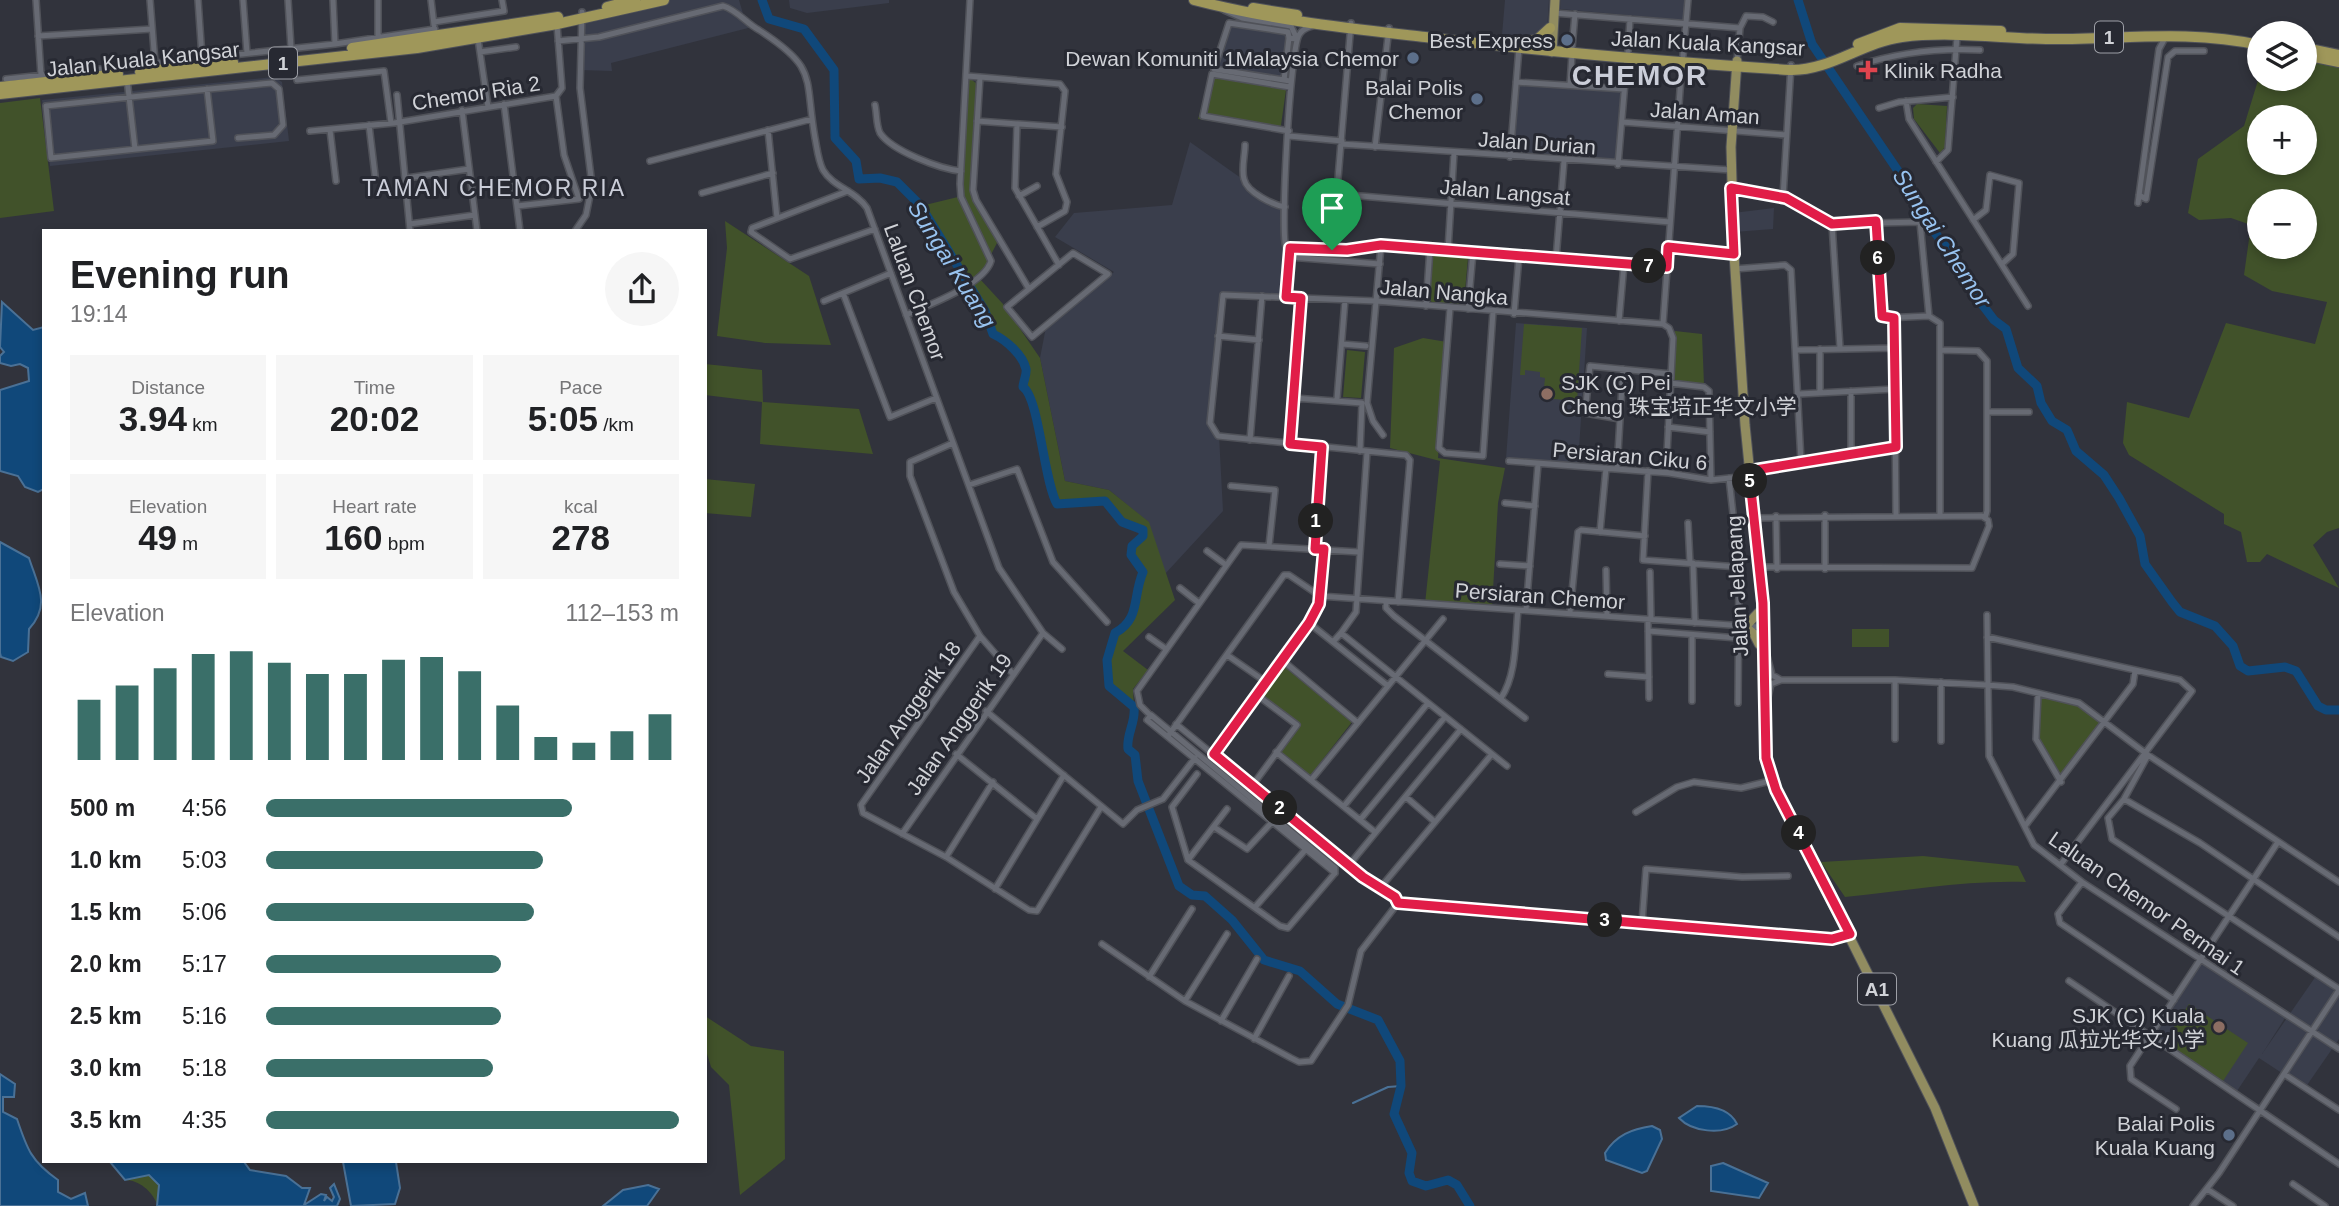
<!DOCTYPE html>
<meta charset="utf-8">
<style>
body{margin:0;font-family:Arial,"Noto Sans SC",sans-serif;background:#f6f6f6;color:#202124;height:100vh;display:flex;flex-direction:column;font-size:26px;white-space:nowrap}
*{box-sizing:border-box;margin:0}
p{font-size:23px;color:#757577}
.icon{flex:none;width:38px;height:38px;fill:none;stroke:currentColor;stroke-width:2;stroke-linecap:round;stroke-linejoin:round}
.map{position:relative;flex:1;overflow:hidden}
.drawer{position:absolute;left:42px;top:229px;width:665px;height:934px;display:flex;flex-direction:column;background:#fff;border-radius:0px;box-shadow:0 4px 10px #0003}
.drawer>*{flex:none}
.fabs{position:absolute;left:2247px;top:21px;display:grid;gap:14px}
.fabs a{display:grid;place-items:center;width:70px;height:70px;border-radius:50%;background:#fff;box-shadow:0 4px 10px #0003;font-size:35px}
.pin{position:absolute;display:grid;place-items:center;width:60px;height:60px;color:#fff;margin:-72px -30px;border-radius:50% 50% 50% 0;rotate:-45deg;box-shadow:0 0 7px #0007}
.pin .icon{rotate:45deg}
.km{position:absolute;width:35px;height:35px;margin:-18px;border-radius:50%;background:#222;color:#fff;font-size:19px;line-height:35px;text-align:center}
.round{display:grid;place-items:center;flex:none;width:74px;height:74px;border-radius:37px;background:#f6f6f6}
.summary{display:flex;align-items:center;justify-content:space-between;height:119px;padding:0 28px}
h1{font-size:38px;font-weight:700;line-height:52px}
.figures{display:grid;grid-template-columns:repeat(3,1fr);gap:10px;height:119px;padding:7px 28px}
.figures div{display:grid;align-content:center;border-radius:0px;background:#f6f6f6;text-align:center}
.figures b{font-size:35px;font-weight:700}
.figures small{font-size:19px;font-weight:400}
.figures p{font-size:19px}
.chart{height:196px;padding:14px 28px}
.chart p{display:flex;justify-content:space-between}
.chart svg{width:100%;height:126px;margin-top:7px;stroke:#3a6f69;stroke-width:6}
ul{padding:0 28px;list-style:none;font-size:23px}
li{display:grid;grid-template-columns:112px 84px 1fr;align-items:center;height:52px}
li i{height:18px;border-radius:9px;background:#3a6f69}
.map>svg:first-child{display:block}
.built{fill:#3a3e4c}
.green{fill:#41522a;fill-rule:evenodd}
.water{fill:#10487a;stroke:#4a7196;stroke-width:2}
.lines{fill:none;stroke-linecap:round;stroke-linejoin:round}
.stream{stroke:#4a7196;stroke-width:2}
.river{stroke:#10487a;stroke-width:9}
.minor-casing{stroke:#505259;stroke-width:8}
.primary-casing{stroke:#505259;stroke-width:11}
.trunk-casing{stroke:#505259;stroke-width:12}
.minor{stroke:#676a73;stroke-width:5}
.primary{stroke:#918c60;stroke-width:9}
.trunk{stroke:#9f975a;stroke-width:10}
.route-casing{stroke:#fff;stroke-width:14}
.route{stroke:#e11d48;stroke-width:9}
.service-dot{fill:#5c6f8a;stroke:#272932;stroke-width:2.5}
.health-dot{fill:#e0444e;stroke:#272932;stroke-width:2.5}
.education-dot{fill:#8d6e63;stroke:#272932;stroke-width:2.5}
.labels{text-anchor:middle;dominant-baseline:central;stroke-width:6;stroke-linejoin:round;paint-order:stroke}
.shield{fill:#272932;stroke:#9d9fa6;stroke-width:2}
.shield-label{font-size:19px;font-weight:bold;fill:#d0d2d7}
.poi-label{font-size:21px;fill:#d0d2d7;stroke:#272932;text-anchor:end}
.street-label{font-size:21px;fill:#d0d2d7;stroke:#272932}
.neighbourhood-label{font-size:23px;letter-spacing:2px;fill:#cbced9;stroke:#272932}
.water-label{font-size:23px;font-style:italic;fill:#98c3f0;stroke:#272932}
.district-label{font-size:28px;font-weight:bold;letter-spacing:2px;fill:#cbced9;stroke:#272932}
</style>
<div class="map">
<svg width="2339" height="1206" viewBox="0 0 2339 1206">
<rect width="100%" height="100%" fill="#31333c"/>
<!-- built -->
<path class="built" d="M664,0H739L744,17L756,26L611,63L612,71L580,70L583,19Z
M789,0H889V3L807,13L790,8Z
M1505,0H1549L1547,32L1529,37L1502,35Z
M1561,0H1685L1683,20L1560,9Z
M1228,19L1289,29L1292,33L1286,90L1210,77Z
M274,77L282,82L289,141L50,166L42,100Z
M1514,80L1624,89L1618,165L1508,155Z
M1190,142L1286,210L1283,243L1290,248L1286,297L1225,293L1209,417L1219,435L1223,511L1165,574L1148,522L1109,490L1065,481L1040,358L1046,327L1114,272L1055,237L1074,213L1172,205Z
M1774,208L1773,229L1734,232L1733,213Z
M1516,323L1587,328L1578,464L1506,459Z
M2201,962L2285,1018L2262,1054L2316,976L2339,991V1039L2305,1088L2259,1058L2235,1094L2153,1037Z"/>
<!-- green -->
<path class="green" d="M2305,55L2339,62V528L2327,532L2313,545L2339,588L2267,554L2260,562H2247L2241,532L2224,524V514L2129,455L2123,443L2127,402L2189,418L2226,323L2315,344L2327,302L2272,291L2244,275L2251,225L2231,218L2199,220L2188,213L2198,159L2244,126L2259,77L2305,79ZM2259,117H2305V163H2259ZM2259,201H2305V247H2259Z
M967,76L977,84L972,190L998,241L979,278L1003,304L1040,358L1065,481L1109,490L1149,522L1175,600L1123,651L1148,670L1133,689L1134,707C1095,675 1108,677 1115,633C1139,620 1130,616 1135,594C1136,587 1140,579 1143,572L1131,555L1132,546L1143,536V530L1122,522L1105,501L1057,504C1044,482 1039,397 1023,387L1026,371L1006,341L993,334L985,311L921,206L962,196Z
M1210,77L1286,90L1280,132L1198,119Z
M40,98L54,211L0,218V103Z
M1917,104L1947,106L1945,147L1940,153L1914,119L1913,108Z
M725,221L809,276L831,345L765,343L717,336L727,248Z
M1433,255L1468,258L1464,302L1460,305L1432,303L1430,299Z
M1524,324L1582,328L1577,401L1543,398L1545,378L1540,377V372L1525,370V375H1520Z
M1675,331L1702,334L1704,385L1674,381Z
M1423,338L1447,342L1438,458L1505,468L1498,503L1492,608L1425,604L1440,461L1390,448L1394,348Z
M1347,350L1365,352L1361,398L1343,397Z
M705,364L762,370L763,402L859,409L873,454L760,444L762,402L705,395Z
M705,479L755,484L751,517L705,513Z
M1852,629H1889V647H1852Z
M1281,664L1352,722L1309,777L1279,752L1299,725L1259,694Z
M2038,692L2083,703L2105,720L2060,780L2037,739Z
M1923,856L2018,866L2026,882C1966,880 1906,891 1845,897L1821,862Z
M2189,1004L2248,1043L2223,1081L2164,1042Z
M705,1016L751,1046L784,1051L785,1159L740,1195L729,1085L711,1067L705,1047Z
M149,1174L159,1185L157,1204C152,1191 139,1180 125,1180Z"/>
<!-- water -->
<path class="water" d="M2,302L33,330L44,327V489L38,492L25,487L18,476L0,471V390L29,381L28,368L20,364L11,366L0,363V356L4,352L0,347Z
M0,542L29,558C38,586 51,605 29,629L28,652L13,661L1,657L0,653Z
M0,1074L15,1084L14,1097H3V1112L17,1119C27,1149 31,1161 58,1180V1192L71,1199L85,1193L88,1206H0Z
M1697,1106C1712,1106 1730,1109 1737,1124C1722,1135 1692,1132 1679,1118Z
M1652,1126L1660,1130L1662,1139L1647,1171L1642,1173L1606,1160L1605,1153C1616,1135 1632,1129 1652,1126Z
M110,1162H244L250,1170L286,1176L302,1188H310L304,1205L321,1194L326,1195L324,1201L327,1197L332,1201L334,1197L330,1188L334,1184L340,1199L337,1206H157L159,1185L149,1175L125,1180Z
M343,1162H396L400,1188L395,1204L351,1206Z
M1723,1163L1768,1183L1759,1198L1711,1191V1166Z
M648,1185L659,1189L647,1206H603L623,1190Z"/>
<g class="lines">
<!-- stream -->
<path class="stream" d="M1353,1103L1388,1087L1401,1086"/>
<!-- river -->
<path class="river" d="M762,0L769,19L804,29L834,70L835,138L856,161L859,179L880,178L897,182L921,206L985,311L993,334C1006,340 1023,355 1026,369C1027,374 1023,382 1023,387C1039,397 1044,482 1057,504L1105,501L1122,522L1143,530V536L1132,546L1131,555L1143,572C1132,598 1141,618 1115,633L1107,660L1109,686L1134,707C1136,723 1126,734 1128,749L1135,755L1138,781L1179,886L1192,895L1205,896L1232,920L1264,960L1300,971L1337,1004L1378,1020L1400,1061L1401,1086L1394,1114L1412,1153L1409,1173L1412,1181L1426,1186L1448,1180L1457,1185L1470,1206
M1798,0L1812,44L1913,193L1926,221L1955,259L1972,291L1994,320L2006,329L2018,368L2037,386L2041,403L2052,421L2067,430L2076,451L2104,475L2119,498L2140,536L2145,564L2172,602L2180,612L2215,626L2233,646L2240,666L2248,671L2285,667L2296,671L2318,706L2326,710H2339"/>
<defs>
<path id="minor" d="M36,0L41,75
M150,0L155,63
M198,0L202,57
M243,0L247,53
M288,0L291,48
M333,0L335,44
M378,0V37
M431,0L434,25
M1224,10L1242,18L1291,26L1297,39
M1554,13L1740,28
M434,22L504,11L502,0
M1312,26C1307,28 1302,29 1299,35C1290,50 1280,234 1286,247L1347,250L1381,245L1667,267
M38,36L152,29
M478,39L488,107
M558,41L599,37L723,6C737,10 746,23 759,30C819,69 804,76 815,138C817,148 818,160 823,170C833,187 856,191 867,208L999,568L1043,633L1062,649
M1572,48L1575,14
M480,52L516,47
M1628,52L1630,19
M1683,56L1688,0
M1737,61L1740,28L1746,16L1763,17L1773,22
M1857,66C1896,53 1938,48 1980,50
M967,76L980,77L973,190L976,200L1029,289
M980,77L1060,84L1065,91L1056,174L1067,202L1065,211L1037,227
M6,79L335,44L435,29
M127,79L135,149
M297,80L384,71L391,123
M1284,80L1289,38
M1290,81L1214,69L1229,23L1288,32L1289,38L1297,39
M1516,82L1624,89
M1570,85L1572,54
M207,89L213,141L51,158L46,106C121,98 196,90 272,83L279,89L283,125L274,135L238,138
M397,95L410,231
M556,96L562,88L557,25
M1906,101L1909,119L2028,306
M504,104L520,231
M875,105C877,114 876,125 880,133C892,151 940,169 961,171
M1879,108L1899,102L1953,97
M462,110L477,231
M977,121L1062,127
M1622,122L1786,135
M1017,124L1015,188L1059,265
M369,125L375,175
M330,130L336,181
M768,130L777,218
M310,131L394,123L556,96
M1289,131L1203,116L1212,74L1290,87
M1289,136L1342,141
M1341,144L1731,170
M1245,145C1245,155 1241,169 1244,179C1247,193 1274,205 1285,207
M1375,147L1389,28
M1510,157L1519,48
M650,161L812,119
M1936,162L1948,150L1957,37
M1618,165L1627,58
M407,178L469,169
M1731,188L1786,198L1832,224L1920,222L1929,316
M848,191L752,228L751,232L790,259L875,229
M702,193L773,173
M1337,194L1670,222
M2139,195L2146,199L2168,57L2175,51H2204
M1019,196L1037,186
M1783,197L1791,65
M2138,203L2159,49L2165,38
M517,206L579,199L564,155L556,96
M1973,220L1986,210L1990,175L2019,183L2013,254L2002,264
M1876,221L1883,318L1929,316L1940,323V515
M410,224L475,215
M1832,224L1840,348
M575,231L586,215L592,185L580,88L582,12
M1381,245L1367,403L1373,421L1383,435
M1668,247L1734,254
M1332,250L1351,23
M1448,250L1454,153
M1073,253L1108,274L1032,337L1007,307Z
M1289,257L1380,264
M1556,259L1564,161
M1734,269L1785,265L1791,270L1801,462
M843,293L890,417L936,398
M1286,297L1289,255
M824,301L891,273
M1426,306L1430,248
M1450,308L1439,448L1445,453L1483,456L1493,312
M1468,309L1473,252
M1514,314L1519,256
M906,315C928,305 984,285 991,261L961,197L960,184L970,0
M1894,318L1896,515
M1619,321L1624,264
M1663,324L1682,63
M1663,324L1669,328L1673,338L1666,472
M1218,336L1259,340
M1342,344L1366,346
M1796,350L1895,348
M1940,350L1978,351L1987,361V511L1985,518
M1670,383L1704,387L1709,391L1711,480
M1851,391V454
M1820,393V349
M1799,394L1895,389
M1294,398L1362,403L1360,451
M1337,399L1345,300
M1987,412H2029
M1620,419L1585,413L1590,366L1671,374
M1668,427L1710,432
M1250,440L1262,296
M953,443L910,462V476L954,592L980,636L1013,674
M1290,444L1301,298
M1509,461L1669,473L1711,480L1749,476
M1617,469L1623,369
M1648,471L1643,560L1739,567
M1747,471L1896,447
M1729,478L1739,567L1738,703
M969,485L1017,469L1053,562L1107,622
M1231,486L1275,490L1269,546
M1505,503L1535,506
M1825,515V569
M1776,516L1777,569
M1754,518L1982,516L1988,520L1989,526L1972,568L1760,567
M1688,523L1690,563
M1600,532L1606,468
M1315,549L1322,447
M1207,551L1226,565
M1693,563L1695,623
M1500,564L1530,566
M1606,570L1607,616
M1650,572L1651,619
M1180,588L1199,603
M1386,601V608L1394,616L1525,718
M1398,602L1410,460L1406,455L1218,436L1210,423L1223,295L1376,301L1663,324
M1526,610L1538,464
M1570,612L1578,532L1581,530L1645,536
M1987,615L1989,756L2034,845L2082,882L2339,1049
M1648,619L1649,698
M1309,623L1388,686
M1648,631L1738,638
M1341,633L1356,612L1367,452
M1692,635V701
M980,636L861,805L863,813L946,857L1029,910L1037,911L1101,807
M1149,637L1166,649
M1987,637L2180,680L2192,691L2061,864
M1333,642L1341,633L1507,766
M1766,652L1772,675L1781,680
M1227,655L1266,682
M1282,660L1358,723
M1608,674L1649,677
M1941,682V741
M2038,693L2036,739L2061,782
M1768,697L1771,684L1781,680H1895L1987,685L2013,687L2079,703L2148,755L2339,882
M1501,698C1517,674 1515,638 1518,610
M986,711L1123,824L1137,810L1163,799L1195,758
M1148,713L1140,705L1137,691L1241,545L1359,552
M1151,715L1335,868V873L1147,720Z
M1176,724L1363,877L1395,896L1398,903L1832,939L1848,935
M1168,736L1284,575H1289L1320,596L1759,627
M1895,739V680
M1276,752L1375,832
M956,754L1037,819
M1214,754L1315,613L1319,601L1324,549
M2148,755L2124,799L2108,818L2112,839L2339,989
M1197,774L1172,807L1188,860L1280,926L1288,928L1335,873
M1311,780L1443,619
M1252,786L1297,725L1257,695
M1406,797L1435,822
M2124,799L2200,843L2339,937
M1344,806L1428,703
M1636,812L1677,787L1694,782L1741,788L1770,781
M1360,820L1445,717
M2025,826L2133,684L2135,671
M1214,827L1247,849L1274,820
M902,834L1043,633
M946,857L993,782
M1188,860L1227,809
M1349,865L1461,729
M2082,882L2058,914L2060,923L2174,1000
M1380,888L1492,754
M995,889L1064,775
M1256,906L1307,848
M1642,923L1646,869L1742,877L1788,876
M1102,944L1185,1001L1291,1058L1299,1062L1311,1061L1348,1005L1361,951L1398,903
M1149,977L1192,909
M2069,981L2339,1164
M1185,1001L1227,934
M1221,1021L1257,959
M1254,1039L1289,976
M2284,1074L2339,1110
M2176,1109L2131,1079L2130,1066L2278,842
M2293,1184L2325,1206
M2207,1189L2233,1206
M2193,1206L2219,1173L2339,990"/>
<path id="primary" d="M1552,52L1555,0
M1737,61L1731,147L1734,254L1745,425L1763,603L1765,750L1776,790L1935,1108L1974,1206
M1758,613L1745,627L1754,634L1759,644"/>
<path id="trunk" d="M1194,0C1270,20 1347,28 1425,37C1546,52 1668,62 1790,70C1830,71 1863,42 1902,37C1949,31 1999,38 2046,39C2119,40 2187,29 2259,45
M607,7L635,0
M1253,8L1297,15
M1523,43L1538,39L1550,28
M1858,44L1900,28L2001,31
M352,48L558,17
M2305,48L2339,55
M2305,55L2339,62
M140,72L233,62
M0,87L118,74
M0,94L417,48L557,24L664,0"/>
</defs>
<!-- minor casing -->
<use href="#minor" class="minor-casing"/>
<!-- primary casing -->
<use href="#primary" class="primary-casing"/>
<!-- trunk casing -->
<use href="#trunk" class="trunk-casing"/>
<!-- minor -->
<use href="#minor" class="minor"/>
<!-- primary -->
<use href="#primary" class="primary"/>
<!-- trunk -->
<use href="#trunk" class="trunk"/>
</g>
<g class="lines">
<defs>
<path id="route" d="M1731,188L1786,198L1832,224L1876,221L1882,316L1894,318L1896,447L1749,471L1763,603L1766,758L1776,790L1850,934L1832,939L1398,903L1395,897L1363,877L1214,754L1309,623L1319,604L1324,549H1315L1322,447L1290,444L1301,298L1286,297L1290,248L1347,250L1381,245L1667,267L1668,247L1734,254Z"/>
</defs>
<!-- route casing -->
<use href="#route" class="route-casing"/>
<!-- route -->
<use href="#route" class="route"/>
</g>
<!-- markers -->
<g class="service-dot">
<circle cx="1567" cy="40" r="7"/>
<circle cx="1413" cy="58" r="7"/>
<circle cx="1477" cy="99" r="7"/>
<circle cx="2229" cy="1135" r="7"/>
</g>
<path class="health-dot" d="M1864.5 59.5h7v7h7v7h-7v7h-7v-7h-7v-7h7z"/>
<g class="education-dot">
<circle cx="1547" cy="394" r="7"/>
<circle cx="2219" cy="1027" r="7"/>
</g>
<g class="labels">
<!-- shield labels -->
<g class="shield">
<rect x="2095" y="21.5" width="28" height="31" rx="5"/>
<rect x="269" y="47.5" width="28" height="31" rx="5"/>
<rect x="1858" y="973.5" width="38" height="31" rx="5"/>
</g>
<g class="shield-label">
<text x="2109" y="37">1</text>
<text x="283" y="63">1</text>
<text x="1877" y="989">A1</text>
</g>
<!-- poi labels -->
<g class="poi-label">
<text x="1553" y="40">Best Express</text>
<text x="1399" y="58">Dewan Komuniti 1Malaysia Chemor</text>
<text x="1884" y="70" text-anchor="start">Klinik Radha</text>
<text x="1463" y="87">Balai Polis<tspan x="1463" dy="24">Chemor</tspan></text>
<text x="1561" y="382" text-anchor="start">SJK (C) Pei<tspan x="1561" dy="24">Cheng 珠宝培正华文小学</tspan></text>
<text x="2205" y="1015">SJK (C) Kuala<tspan x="2205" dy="24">Kuang 瓜拉光华文小学</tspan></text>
<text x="2215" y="1123">Balai Polis<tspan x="2215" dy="24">Kuala Kuang</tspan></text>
</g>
<!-- street labels -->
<g class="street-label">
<text transform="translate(1708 43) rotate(3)">Jalan Kuala Kangsar</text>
<text transform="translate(143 59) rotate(-6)">Jalan Kuala Kangsar</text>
<text transform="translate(476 93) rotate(-9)">Chemor Ria 2</text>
<text transform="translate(1705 113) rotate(4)">Jalan Aman</text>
<text transform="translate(1537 143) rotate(4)">Jalan Durian</text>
<text transform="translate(1505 192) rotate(5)">Jalan Langsat</text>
<text transform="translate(915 292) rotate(70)">Laluan Chemor</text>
<text transform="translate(1444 292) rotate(5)">Jalan Nangka</text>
<text transform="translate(1630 456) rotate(5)">Persiaran Ciku 6</text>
<text transform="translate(1737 586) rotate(-93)">Jalan Jelapang</text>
<text transform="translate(1540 596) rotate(4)">Persiaran Chemor</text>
<text transform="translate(908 712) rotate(-55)">Jalan Anggerik 18</text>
<text transform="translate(959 724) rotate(-55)">Jalan Anggerik 19</text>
<text transform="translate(2147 903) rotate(35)">Laluan Chemor Permai 1</text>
</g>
<!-- neighbourhood labels -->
<g class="neighbourhood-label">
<text x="494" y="188">TAMAN CHEMOR RIA</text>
</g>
<!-- water labels -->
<g class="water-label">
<text transform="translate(1942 238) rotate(57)">Sungai Chemor</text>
<text transform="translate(952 264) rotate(58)">Sungai Kuang</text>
</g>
<!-- district labels -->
<g class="district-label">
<text x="1640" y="75">CHEMOR</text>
</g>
</g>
</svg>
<div class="fabs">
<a><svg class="icon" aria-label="layers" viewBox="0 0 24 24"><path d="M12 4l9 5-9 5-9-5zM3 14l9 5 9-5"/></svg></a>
<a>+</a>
<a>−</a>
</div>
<div class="pin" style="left:1332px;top:250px;background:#1e9e55"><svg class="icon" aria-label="arrive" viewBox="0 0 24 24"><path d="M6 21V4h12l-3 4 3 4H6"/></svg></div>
<b class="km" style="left:1316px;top:521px">1</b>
<b class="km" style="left:1280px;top:808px">2</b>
<b class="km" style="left:1605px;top:920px">3</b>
<b class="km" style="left:1799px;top:833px">4</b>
<b class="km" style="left:1750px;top:481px">5</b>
<b class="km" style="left:1878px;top:258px">6</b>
<b class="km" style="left:1649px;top:266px">7</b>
<section class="drawer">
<div class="summary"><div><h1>Evening run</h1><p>19:14</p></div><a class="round"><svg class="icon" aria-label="share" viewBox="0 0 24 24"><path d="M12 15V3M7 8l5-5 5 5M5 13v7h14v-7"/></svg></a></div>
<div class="figures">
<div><p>Distance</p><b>3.94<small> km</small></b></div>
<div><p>Time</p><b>20:02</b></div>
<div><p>Pace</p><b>5:05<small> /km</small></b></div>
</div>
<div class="figures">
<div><p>Elevation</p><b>49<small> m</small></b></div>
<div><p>Heart rate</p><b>160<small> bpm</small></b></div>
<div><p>kcal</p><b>278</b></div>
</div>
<div class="chart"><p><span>Elevation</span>112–153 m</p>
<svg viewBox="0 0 160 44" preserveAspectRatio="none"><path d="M5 44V23M15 44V18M25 44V12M35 44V7M45 44V6M55 44V10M65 44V14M75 44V14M85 44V9M95 44V8M105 44V13M115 44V25M125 44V36M135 44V38M145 44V34M155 44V28"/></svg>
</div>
<ul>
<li><b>500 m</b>4:56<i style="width:74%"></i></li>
<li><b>1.0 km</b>5:03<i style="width:67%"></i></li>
<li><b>1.5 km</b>5:06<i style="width:65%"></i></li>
<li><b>2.0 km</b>5:17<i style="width:57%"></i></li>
<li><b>2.5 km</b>5:16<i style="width:57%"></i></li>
<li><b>3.0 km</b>5:18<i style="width:55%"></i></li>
<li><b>3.5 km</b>4:35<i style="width:100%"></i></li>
</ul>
</section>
</div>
